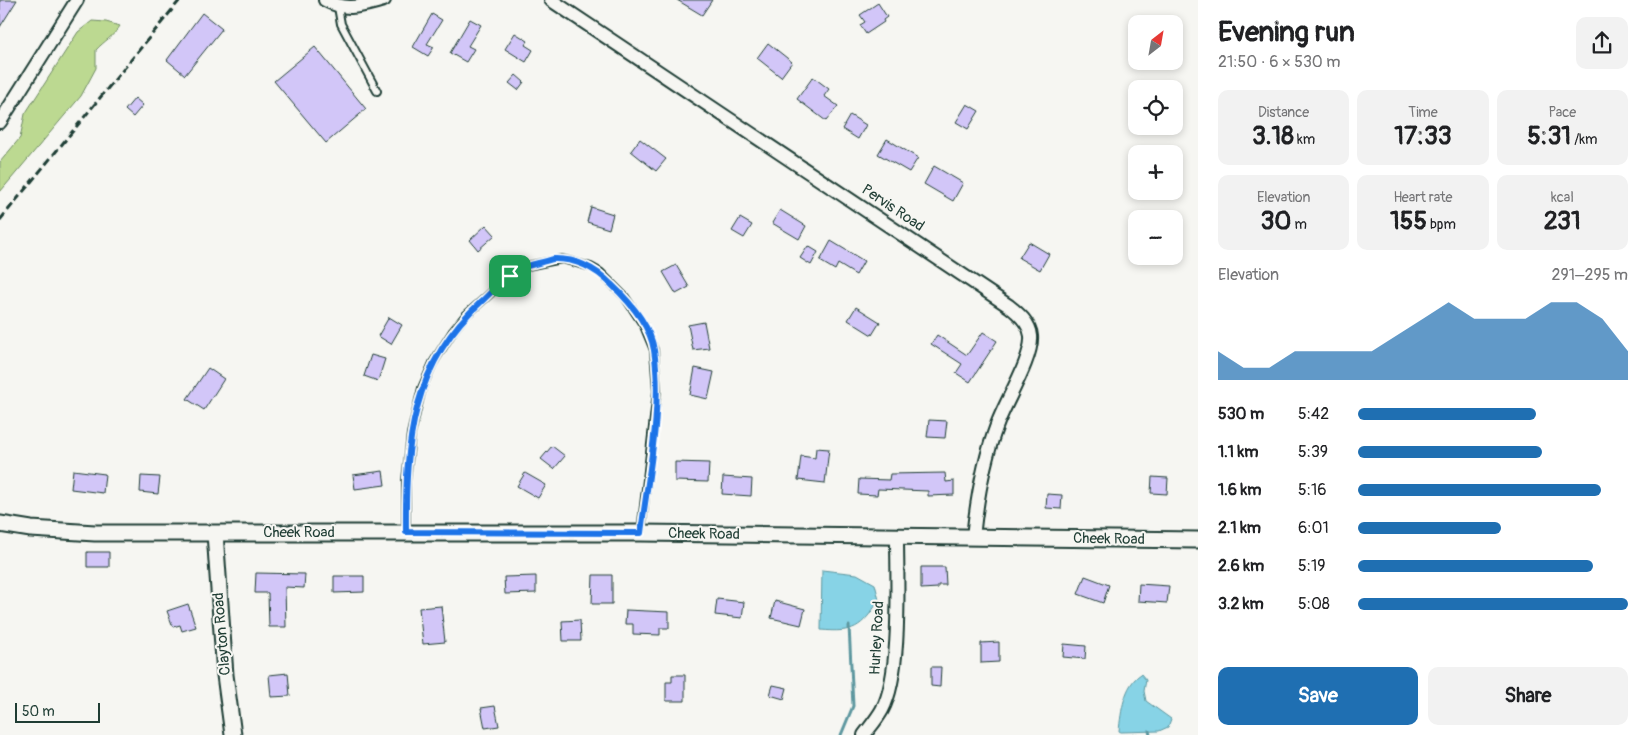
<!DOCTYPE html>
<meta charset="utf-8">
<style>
body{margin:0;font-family:Pangolin,sans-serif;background:#f2f2f2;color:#202124;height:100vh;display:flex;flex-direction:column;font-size:19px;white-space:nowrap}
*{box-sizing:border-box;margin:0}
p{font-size:16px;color:#757577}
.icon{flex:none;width:28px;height:28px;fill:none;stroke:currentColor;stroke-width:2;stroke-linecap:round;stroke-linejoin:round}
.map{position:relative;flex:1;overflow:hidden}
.details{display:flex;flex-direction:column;background:#fff;width:450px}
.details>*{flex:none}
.needle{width:32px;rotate:31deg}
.fabs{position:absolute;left:1128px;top:15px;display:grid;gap:10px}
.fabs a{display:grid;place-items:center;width:55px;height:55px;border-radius:10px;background:#fff;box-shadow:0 2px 8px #0003;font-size:25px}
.scale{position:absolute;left:15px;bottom:12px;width:85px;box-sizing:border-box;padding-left:5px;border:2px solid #1f3d34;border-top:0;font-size:14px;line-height:18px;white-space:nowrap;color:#1f3d34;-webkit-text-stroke:4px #f6f6f2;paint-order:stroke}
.pin{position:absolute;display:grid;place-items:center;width:42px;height:42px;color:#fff;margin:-21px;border-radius:10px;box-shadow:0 2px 8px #0006}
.round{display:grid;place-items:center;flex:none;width:52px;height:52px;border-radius:10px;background:#f2f2f2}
.head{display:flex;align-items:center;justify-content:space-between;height:85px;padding:0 20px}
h1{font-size:28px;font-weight:800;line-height:38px}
.figures{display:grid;grid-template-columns:repeat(3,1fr);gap:8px;height:85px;padding:5px 20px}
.figures div{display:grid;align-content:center;border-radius:10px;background:#f2f2f2;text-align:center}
.figures b{font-size:25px;font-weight:800}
.figures small{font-size:14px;font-weight:400}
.figures p{font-size:14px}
.chart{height:140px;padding:10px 20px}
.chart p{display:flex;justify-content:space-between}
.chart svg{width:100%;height:90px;margin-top:5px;fill:#1f6fb2;opacity:.7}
.cta{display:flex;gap:10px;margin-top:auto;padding:10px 20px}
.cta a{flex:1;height:58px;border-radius:10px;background:#1f6fb2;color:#fff;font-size:20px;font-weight:800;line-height:58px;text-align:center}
.cta a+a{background:#f2f2f2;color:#202124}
ul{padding:0 20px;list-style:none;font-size:16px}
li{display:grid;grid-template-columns:80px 60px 1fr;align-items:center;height:38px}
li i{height:12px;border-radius:6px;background:#1f6fb2}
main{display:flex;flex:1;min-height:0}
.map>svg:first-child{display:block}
.green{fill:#bcd991;stroke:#6e8b62}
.water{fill:#87d3e6;stroke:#5d979f}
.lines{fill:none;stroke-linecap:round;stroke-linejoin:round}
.stream{stroke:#5d979f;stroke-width:3}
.building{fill:#d2c6f8;stroke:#1f3d34}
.service-casing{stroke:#1f3d34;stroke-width:10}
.minor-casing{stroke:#1f3d34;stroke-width:16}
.tertiary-casing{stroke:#1f3d34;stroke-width:19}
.service{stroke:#f6f6f2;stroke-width:6}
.minor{stroke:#f6f6f2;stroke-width:12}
.tertiary{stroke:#f6f6f2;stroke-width:15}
.rail{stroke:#1f3d34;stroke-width:3;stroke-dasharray:8 4;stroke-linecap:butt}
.route-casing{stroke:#fff;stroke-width:10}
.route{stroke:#1a73e8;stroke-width:6}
.labels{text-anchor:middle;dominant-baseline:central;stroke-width:4;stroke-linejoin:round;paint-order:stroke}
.street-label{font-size:15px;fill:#1f3d34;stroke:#f6f6f2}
</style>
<main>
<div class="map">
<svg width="1198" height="735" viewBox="0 0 1198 735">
<rect width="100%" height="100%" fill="#f6f6f2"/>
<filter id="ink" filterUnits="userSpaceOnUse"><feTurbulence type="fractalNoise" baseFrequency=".02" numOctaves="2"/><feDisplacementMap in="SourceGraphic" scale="10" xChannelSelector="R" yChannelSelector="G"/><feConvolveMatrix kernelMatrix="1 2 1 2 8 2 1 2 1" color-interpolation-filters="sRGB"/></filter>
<g filter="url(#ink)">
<!-- green -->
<path class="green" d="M92,21L106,22L120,26C113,37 104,41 96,50V68L81,96L0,192V162L20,138L25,114L78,32Z"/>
<!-- water -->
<path class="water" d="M822,570L857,574L875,584L879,600C862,628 853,633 821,630Z
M1141,674L1146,680L1144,691L1146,701L1171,719L1168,727L1159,731L1121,732L1119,731C1121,712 1124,685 1141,674Z"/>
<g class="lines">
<!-- stream -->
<path class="stream" d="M1149,731L1150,735
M841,735L853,706L849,626"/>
</g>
<!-- building -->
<path class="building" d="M0,0H17L0,27Z
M677,0H712L702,15Z
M878,3L887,17L883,20L884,22L866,34L860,25L865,22L860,15Z
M202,13L222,29L185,75L167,60Z
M432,14L442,20L427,44L434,47L428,56L413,47Z
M470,19L481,25L468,46L474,49L466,62L450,53Z
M515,33L528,41L525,45L533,50L526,62L505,49Z
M768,43L792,62L781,77L757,58Z
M315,47L366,109L326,143L274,81Z
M516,75L524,82L518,90L509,83Z
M813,77L829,89L824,96L838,106L826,121L797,99Z
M135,98L143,105L133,117L125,110Z
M967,104L979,111L968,129L956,122Z
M850,115L866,125L858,139L842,129Z
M640,139L666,159L656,171L631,151Z
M887,139L918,158L909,172L878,154Z
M934,166L963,183L953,201L924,184Z
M591,207L613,214L609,229L587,222Z
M780,210L806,226L799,239L772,223Z
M740,218L752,225L744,238L732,231Z
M486,225L495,235L478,250L470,240Z
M831,241L864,261L856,275L838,264L835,270L820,261Z
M1029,242L1049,254L1040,270L1019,258Z
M808,246L818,252L811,265L800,258Z
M676,265L689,287L676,294L663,272Z
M856,307L880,322L872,335L848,320Z
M389,317L402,325L391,344L378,336Z
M704,322L709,348L693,350L688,325Z
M983,332L997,341L970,382L956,373L962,364L931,344L937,335L967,355Z
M371,355L385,359L378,381L364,376Z
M208,368L224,379L204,410L187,399Z
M695,368L714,372L708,399L690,395Z
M929,420L947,421L945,438L927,437Z
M552,446L565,456L554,469L541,459Z
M816,448L829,449L825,483L798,480L801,456L815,458Z
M675,462L709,463L708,482L675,481Z
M73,470L105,474L103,493L71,489Z
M383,471L385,485L355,489L353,475Z
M525,473L546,485L538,498L517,486Z
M945,473L946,482L954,481V495L928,496V491L878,489L877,495L858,494L859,479L889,480L890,474Z
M141,476L160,477L158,494L140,492Z
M723,477L752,479L751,496L722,494Z
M1152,477L1168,478L1167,494L1151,493Z
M1047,494L1062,495L1061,509L1046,508Z
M87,552H109V567H87Z
M921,567H945L946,585H938V588L921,589Z
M256,573L305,574L304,588L285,587L286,627H269L268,593H255Z
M593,575H612V604H592Z
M334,576H364V592L334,593Z
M536,576V593L505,594L504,577Z
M1085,576L1109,585L1103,603L1078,594Z
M1139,584L1169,586L1167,603L1138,601Z
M717,599L744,602L742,618L715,615Z
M775,601L805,609L801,625L771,618Z
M188,604L196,627L182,631L180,625L173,627L167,611Z
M441,606L445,642L423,644L419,608Z
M626,610L669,612V628H660V635L633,634V624H625Z
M580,620L581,641H563L562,621Z
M999,642V662L981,663V643Z
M1064,644L1086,646L1085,659L1063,657Z
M931,667H941L940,687L931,686Z
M288,673L290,696L271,697L269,675Z
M672,675H685V701H666V682H672Z
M773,685L787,688L784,699L770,695Z
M495,706L499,726L485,728L481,708Z"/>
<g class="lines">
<defs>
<path id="service" d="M338,7L341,24L377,91
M406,532V481L411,434L422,388L433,363L453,331L465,316L510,276L522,267L562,259L591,267L600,272L625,297L644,326L654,350L657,391L641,532"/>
<path id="minor" d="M325,0C347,12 361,6 384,0
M551,0L1009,306C1018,313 1030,323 1031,336C1033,358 1005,402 997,425C983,462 977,499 973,537
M0,122L77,0
M864,735C870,727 877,719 882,710C902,674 897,580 897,536"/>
<path id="tertiary" d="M0,524L31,529L95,533H641L1198,540
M215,533L225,675L233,735"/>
</defs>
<!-- service casing -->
<use href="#service" class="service-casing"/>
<!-- minor casing -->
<use href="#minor" class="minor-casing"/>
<!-- tertiary casing -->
<use href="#tertiary" class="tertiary-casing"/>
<!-- service -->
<use href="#service" class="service"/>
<!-- minor -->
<use href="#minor" class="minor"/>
<!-- tertiary -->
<use href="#tertiary" class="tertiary"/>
<!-- rail -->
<path class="rail" d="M0,220L180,0"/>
</g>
</g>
<g class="lines" filter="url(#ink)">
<defs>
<path id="route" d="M553,259C577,258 595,268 611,284C629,301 650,324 654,350C663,408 648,475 641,533L406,532C405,443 412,363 482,301C494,290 508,273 524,267C533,264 544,262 553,259Z"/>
</defs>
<!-- route casing -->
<use href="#route" class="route-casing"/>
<!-- route -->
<use href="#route" class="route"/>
</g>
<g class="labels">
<!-- street labels -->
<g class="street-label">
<text transform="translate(893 208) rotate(34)">Pervis Road</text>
<text x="299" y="532">Cheek Road</text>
<text transform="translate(704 534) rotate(1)">Cheek Road</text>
<text transform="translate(1109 539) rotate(1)">Cheek Road</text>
<text transform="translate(222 634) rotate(-95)">Clayton Road</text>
<text transform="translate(877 638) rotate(-87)">Hurley Road</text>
</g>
</g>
</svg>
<div class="fabs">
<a><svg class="needle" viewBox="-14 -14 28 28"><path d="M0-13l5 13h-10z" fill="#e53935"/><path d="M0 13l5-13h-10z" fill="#757577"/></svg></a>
<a><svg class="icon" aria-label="locate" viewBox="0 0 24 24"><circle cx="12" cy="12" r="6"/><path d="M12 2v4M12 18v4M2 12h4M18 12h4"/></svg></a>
<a>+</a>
<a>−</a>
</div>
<div class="scale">50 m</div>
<div class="pin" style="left:510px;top:276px;background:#1e9e55"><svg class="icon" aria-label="arrive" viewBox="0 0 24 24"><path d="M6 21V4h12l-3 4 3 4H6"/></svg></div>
</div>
<section class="details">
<div class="head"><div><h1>Evening run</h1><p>21:50 · 6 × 530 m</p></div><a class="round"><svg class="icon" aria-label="share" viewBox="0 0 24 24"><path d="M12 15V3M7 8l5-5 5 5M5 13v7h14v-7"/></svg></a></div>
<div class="figures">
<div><p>Distance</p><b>3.18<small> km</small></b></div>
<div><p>Time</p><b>17:33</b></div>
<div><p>Pace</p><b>5:31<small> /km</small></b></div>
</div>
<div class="figures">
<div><p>Elevation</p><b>30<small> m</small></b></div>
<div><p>Heart rate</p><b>155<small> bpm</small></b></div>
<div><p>kcal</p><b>231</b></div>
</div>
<div class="chart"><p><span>Elevation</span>291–295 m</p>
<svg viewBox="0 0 160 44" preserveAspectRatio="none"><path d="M0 44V30L10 38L20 38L30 30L40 30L50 30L60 30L70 22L80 14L90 6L100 14L110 14L120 14L130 6L140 6L150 14L160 30V44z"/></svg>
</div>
<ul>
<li><b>530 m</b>5:42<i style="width:66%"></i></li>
<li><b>1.1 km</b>5:39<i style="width:68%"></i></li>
<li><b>1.6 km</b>5:16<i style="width:90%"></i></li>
<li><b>2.1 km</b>6:01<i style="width:53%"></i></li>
<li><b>2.6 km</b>5:19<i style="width:87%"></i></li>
<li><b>3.2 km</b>5:08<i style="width:100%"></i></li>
</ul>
<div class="cta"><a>Save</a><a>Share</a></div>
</section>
</main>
